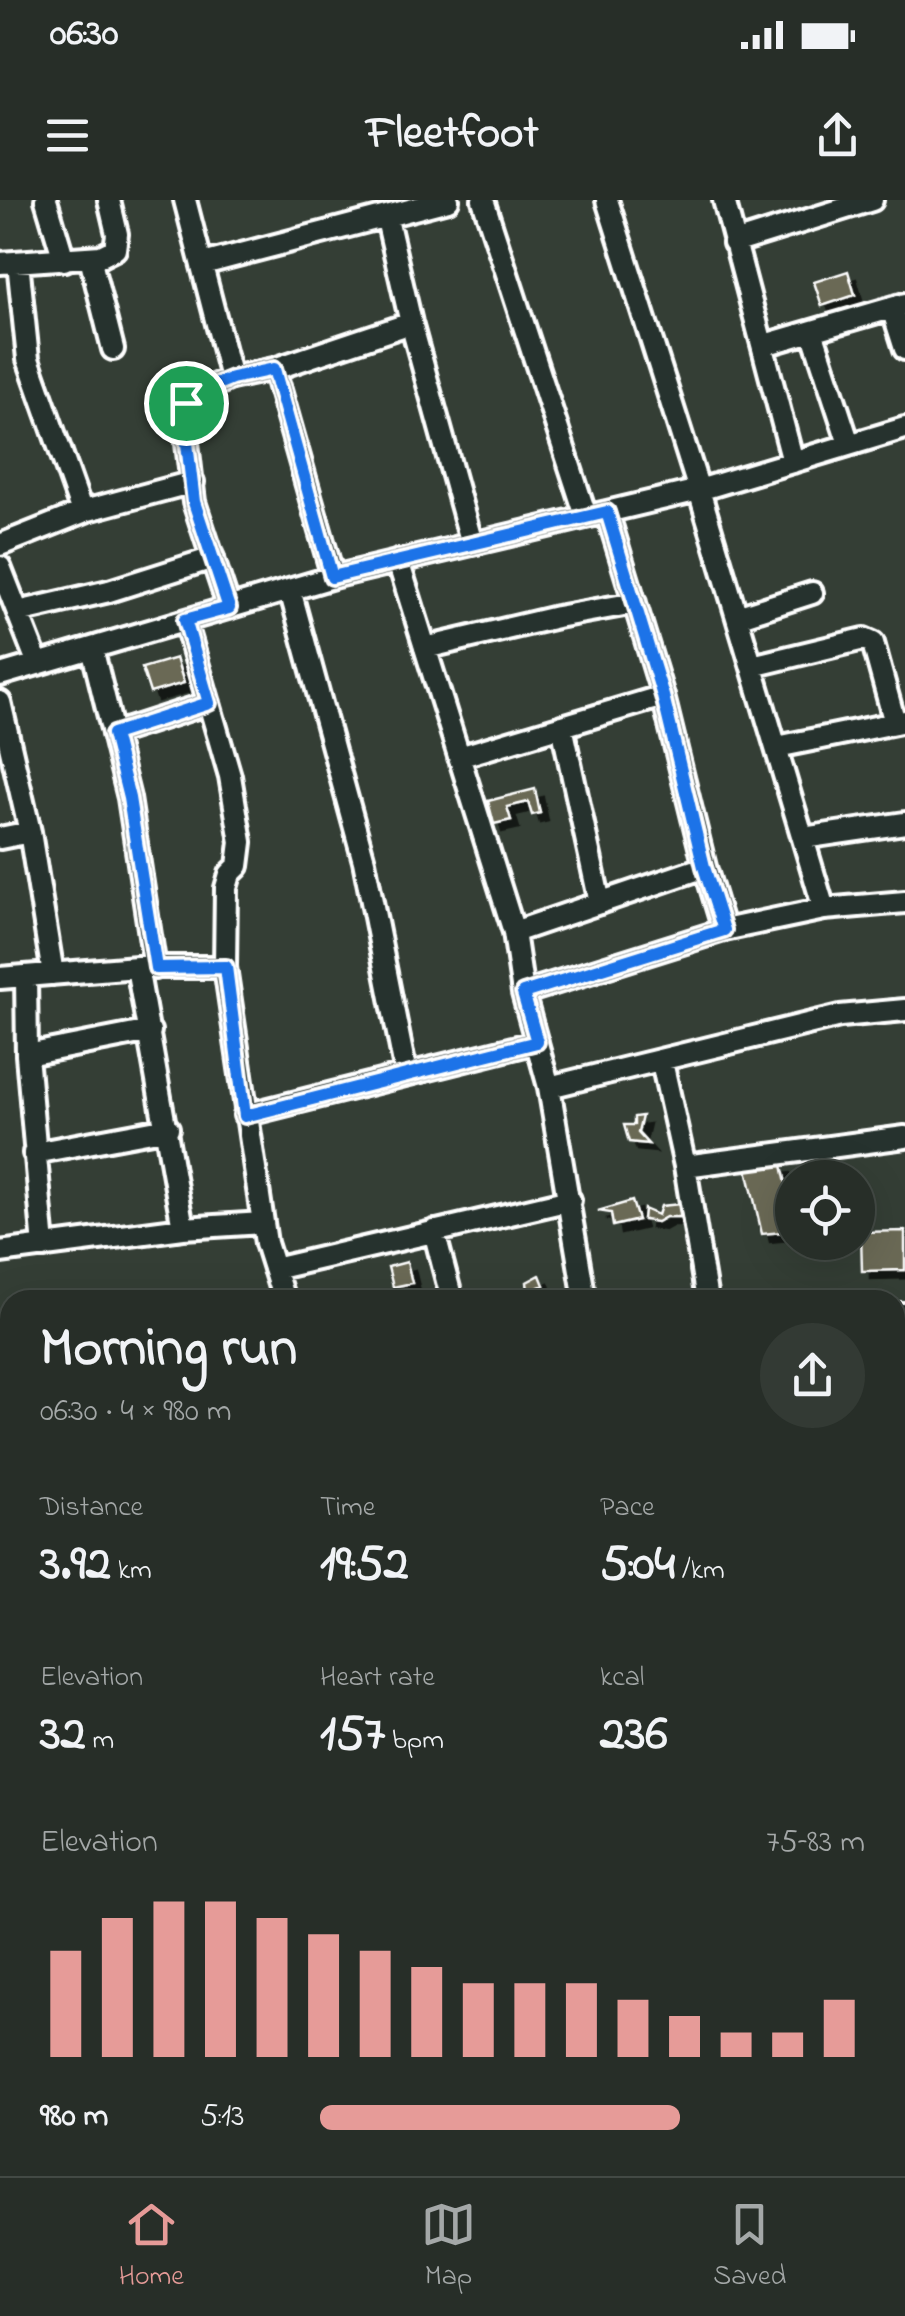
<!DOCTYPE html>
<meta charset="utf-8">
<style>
body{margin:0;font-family:"Indie Flower",sans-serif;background:#333a34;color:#f1f3f6;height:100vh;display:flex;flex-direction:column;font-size:38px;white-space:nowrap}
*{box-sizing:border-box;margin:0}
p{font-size:32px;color:#a4a8a8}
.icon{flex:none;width:55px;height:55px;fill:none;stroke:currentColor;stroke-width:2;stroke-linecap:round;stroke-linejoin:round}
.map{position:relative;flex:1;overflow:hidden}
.sheet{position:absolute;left:0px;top:1090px;width:905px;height:888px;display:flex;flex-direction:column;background:#272e28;border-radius:30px 30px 0 0;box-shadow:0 10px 40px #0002,0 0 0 2px #434a45}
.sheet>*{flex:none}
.controls{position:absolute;left:775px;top:960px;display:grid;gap:20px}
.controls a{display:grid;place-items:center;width:100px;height:100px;border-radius:50%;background:#272e28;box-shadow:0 10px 40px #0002,0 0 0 2px #434a45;font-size:50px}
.pin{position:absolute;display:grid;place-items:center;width:85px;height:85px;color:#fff;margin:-42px;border:5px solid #fff;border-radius:50%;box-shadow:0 2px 10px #0007}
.round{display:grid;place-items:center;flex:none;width:105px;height:105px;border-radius:52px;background:#333a34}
.summary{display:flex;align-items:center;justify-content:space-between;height:170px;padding:0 40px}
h1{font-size:55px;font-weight:700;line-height:75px}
.figures{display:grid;grid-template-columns:repeat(3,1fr);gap:15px;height:170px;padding:10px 40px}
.figures div{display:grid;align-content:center}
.figures b{font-size:50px;font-weight:700}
.figures small{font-size:28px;font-weight:400}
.figures p{font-size:28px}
.chart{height:280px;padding:20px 40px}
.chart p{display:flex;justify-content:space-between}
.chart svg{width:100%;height:180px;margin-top:10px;stroke:#e69b98;stroke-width:6}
ul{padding:0 40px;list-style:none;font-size:32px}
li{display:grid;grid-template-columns:160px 120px 1fr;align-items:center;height:75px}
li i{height:25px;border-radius:12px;background:#e69b98}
.status{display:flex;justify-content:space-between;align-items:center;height:70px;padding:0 50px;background:#272e28;direction:ltr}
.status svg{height:28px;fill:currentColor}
header{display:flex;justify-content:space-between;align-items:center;height:130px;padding:0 40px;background:#272e28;font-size:45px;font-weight:700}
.menu{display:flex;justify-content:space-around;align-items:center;height:140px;border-top:2px solid #434a45;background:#272e28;font-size:28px;color:#a4a8a8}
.menu a{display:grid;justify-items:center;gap:5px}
.menu .active{color:#e69b98}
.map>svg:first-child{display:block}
.building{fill:#6a6954;stroke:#fff;stroke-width:2.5;filter:url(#shadow)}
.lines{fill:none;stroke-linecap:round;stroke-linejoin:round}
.minor-casing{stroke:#fff;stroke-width:28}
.minor{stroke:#26332d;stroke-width:20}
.route-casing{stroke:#fff;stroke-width:20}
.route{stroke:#1a73e8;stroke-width:12}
</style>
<div class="status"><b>06:30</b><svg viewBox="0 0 49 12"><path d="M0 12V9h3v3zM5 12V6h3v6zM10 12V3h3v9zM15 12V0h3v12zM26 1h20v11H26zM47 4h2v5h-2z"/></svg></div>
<header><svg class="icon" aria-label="menu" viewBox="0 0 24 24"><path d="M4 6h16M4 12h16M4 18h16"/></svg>Fleetfoot<svg class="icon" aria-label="share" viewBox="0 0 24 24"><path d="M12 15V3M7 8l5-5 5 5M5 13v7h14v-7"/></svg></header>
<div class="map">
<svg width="905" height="1976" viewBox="0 0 905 1976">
<defs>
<filter id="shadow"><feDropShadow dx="8" dy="8" stdDeviation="0" flood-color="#0009"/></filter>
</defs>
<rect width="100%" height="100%" fill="#343e35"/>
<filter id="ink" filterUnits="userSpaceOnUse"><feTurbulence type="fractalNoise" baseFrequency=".01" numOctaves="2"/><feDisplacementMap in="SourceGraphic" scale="20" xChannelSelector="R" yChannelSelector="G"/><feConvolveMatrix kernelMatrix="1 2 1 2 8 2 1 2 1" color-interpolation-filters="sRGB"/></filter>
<g filter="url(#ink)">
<!-- building -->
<path class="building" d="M848,71L855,95L822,106L814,82Z
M176,458L184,483L150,493L142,468Z
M535,589L540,613L532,615L528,602L507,607L511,620L494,624L488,601Z
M642,916L638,933L648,944L629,942L624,925H634V917Z
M782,965L792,1012V1031L762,1034L747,969Z
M632,1001L638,1020L613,1026L611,1013L598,1011Z
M680,1004L683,1017H666L657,1022L643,1020L644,1009L658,1015L661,1006Z
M905,1031V1070L862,1071L861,1032Z
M407,1062L412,1083L393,1087L388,1067Z
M540,1075L544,1085L539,1087L546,1100L569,1096L571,1100H529L527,1082Z"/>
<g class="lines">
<defs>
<path id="minor" d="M46,0L64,60
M185,0L231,178
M483,0L586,316
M607,0L699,290L824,709
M724,0L793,262
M387,19L411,123L472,344
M734,43L872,0
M90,58L113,149
M18,62L28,159L82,312
M0,63L101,56L115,49L117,34L109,0
M203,64L448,0
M892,108L905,149
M812,131L849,244
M764,145L905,104
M274,169L333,377
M607,312L663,496L705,667L724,730
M0,345L88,310L193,282
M398,361L514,732L523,793L549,887L585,1100
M0,367L38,464
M290,390L364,661L406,874
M229,408L194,302L184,218L186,203L193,195L231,178L274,169L411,123
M18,412L109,391L213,358
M737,417L812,393
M185,421L230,576L241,642L238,666L230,674L226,688L225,767L266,1043L284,1100
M92,448L129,598L155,768
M425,448L557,417L635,403
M752,466L864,439L873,443L895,523
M0,475L333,377L699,290L905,228
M0,502L30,632L53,774
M562,526L600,703
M113,534L209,503
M777,547L905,521
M459,557L663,496
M0,638L30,632
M803,638L905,623
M514,732L705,667
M137,767L183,1028
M26,776L27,855L44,1047
M0,778L137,767H225
M523,793L724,730L824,709L905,702
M27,855L150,831
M662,862L685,966L707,1100
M549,887L840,816L905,810
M245,915L537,842
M34,953L168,928
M685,966L905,937
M434,1031L452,1100
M0,1052L183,1028L263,1023
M274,1069L570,1000
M895,1114H905
M0,1207L10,1208
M895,1237L905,1238
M895,1347L905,1348
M0,1363L10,1364
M895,1468L905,1469
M0,1548L10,1549
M895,1646L905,1647
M0,1818L10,1819
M895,1907L904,1840
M143,1976L144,1968
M291,1976L292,1968
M626,1976L627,1968
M886,1976L887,1968"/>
</defs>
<!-- minor casing -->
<use href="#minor" class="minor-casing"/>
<!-- minor -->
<use href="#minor" class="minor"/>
</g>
</g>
<g class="lines" filter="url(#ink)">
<defs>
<path id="route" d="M274,169L332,377L607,312L663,496L704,667L724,730L523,793L537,842L245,916L226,767L156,768L129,598L113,534L209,503L185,420L229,408L194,302L184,218L186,203L193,194L232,178Z"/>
</defs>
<!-- route casing -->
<use href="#route" class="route-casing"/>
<!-- route -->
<use href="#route" class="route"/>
</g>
</svg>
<div class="controls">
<a><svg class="icon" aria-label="locate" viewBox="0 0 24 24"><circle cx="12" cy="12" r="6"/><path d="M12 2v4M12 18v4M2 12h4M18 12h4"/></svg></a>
</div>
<div class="pin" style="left:186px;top:203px;background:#1e9e55"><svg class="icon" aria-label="arrive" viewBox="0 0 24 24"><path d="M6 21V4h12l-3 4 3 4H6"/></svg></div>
<section class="sheet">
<div class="summary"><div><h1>Morning run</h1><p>06:30 · 4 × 980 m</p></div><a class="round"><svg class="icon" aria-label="share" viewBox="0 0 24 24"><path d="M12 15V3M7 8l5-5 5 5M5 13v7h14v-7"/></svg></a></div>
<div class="figures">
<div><p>Distance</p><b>3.92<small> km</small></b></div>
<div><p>Time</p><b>19:52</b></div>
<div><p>Pace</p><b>5:04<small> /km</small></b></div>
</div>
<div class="figures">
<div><p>Elevation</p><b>32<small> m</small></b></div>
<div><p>Heart rate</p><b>157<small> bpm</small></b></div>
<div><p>kcal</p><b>236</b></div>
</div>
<div class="chart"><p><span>Elevation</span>75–83 m</p>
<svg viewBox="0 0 160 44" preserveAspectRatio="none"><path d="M5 44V18M15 44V10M25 44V6M35 44V6M45 44V10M55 44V14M65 44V18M75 44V22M85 44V26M95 44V26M105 44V26M115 44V30M125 44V34M135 44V38M145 44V38M155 44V30"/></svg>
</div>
<ul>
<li><b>980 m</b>5:13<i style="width:66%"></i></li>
</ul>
</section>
</div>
<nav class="menu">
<a class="active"><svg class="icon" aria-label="home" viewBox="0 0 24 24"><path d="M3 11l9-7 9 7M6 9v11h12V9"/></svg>Home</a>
<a><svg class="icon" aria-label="map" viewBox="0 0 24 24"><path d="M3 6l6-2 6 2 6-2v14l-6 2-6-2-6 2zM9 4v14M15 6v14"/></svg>Map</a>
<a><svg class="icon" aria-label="saved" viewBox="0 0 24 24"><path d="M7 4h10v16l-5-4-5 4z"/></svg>Saved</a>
</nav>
